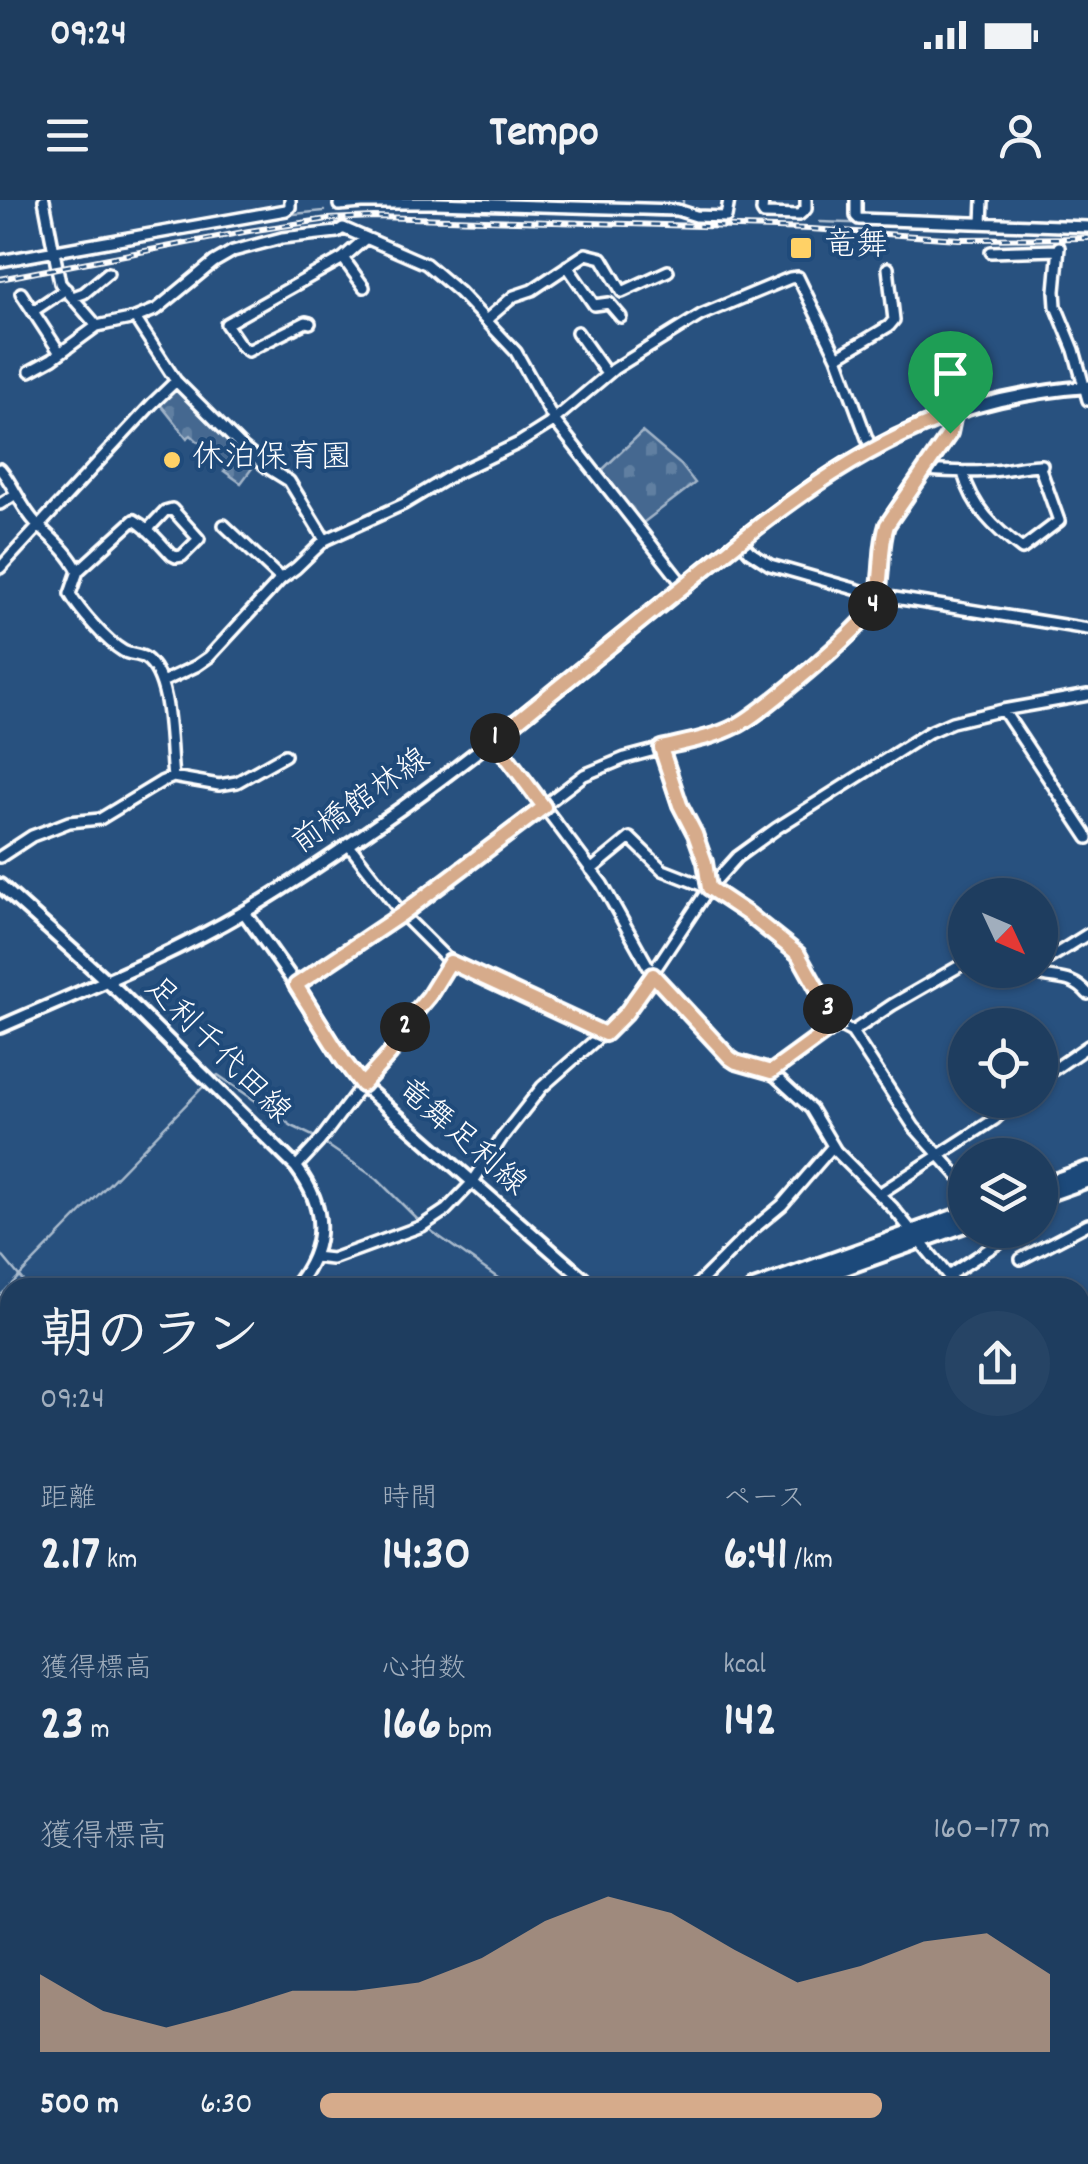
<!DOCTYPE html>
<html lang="ja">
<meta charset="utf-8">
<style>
body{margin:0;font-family:Dekko,"Klee One",sans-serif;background:#264465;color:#f1f3f6;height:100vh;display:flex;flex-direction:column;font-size:38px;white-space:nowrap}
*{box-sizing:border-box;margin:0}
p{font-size:32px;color:#a1aebd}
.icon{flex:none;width:55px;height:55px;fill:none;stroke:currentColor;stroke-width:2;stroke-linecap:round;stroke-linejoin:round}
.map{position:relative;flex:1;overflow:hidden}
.drawer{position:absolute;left:0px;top:1078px;width:1090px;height:888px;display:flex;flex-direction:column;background:#1e3d5f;border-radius:30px 30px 0 0;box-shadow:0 2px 8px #0004,0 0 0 2px #3c5674}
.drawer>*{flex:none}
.needle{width:65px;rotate:134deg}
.fabs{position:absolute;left:948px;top:678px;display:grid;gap:20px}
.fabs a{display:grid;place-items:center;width:110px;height:110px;border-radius:50%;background:#1e3d5f;box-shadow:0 2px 8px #0004,0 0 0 2px #3c5674;font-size:50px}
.pin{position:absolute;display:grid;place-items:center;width:85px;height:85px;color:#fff;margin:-102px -42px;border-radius:50% 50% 50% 0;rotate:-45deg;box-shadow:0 0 10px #0007}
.pin .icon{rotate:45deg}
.km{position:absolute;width:50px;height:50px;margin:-25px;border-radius:50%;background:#222;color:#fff;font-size:28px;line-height:50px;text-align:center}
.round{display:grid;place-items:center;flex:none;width:105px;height:105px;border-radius:52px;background:#264465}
.overview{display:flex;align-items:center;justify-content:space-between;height:170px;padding:0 40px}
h1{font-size:55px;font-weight:700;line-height:75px}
.stats{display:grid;grid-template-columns:repeat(3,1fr);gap:15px;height:170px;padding:10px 40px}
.stats div{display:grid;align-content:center}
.stats b{font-size:50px;font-weight:700}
.stats small{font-size:28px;font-weight:400}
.stats p{font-size:28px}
.chart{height:280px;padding:20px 40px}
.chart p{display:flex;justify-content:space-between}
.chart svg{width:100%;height:180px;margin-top:10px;fill:#d6ab8b;opacity:.7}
ul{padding:0 40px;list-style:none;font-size:32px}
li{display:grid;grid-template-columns:160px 120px 1fr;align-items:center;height:75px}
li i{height:25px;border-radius:12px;background:#d6ab8b}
.status{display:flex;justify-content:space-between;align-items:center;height:70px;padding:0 50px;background:#1e3d5f;direction:ltr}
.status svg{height:28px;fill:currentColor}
header{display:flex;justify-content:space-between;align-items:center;height:130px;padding:0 40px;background:#1e3d5f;font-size:45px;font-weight:700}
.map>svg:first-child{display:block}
.cemetery{fill:url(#cemetery-stones);stroke:#a2b4c8;stroke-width:2.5}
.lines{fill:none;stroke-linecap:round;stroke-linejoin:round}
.stream{stroke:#aabbcd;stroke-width:2.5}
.minor-casing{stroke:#fff;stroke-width:16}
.major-casing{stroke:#fff;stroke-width:18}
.highway-casing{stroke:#fff;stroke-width:20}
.minor{stroke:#1f4a7a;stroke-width:9}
.major{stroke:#1f4a7a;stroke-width:10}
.highway{stroke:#1f4a7a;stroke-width:12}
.rail-casing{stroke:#fff;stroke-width:6}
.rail{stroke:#1f4a7a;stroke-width:2.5;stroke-dasharray:8;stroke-linecap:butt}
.route-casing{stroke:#fff;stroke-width:20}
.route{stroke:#d6ab8b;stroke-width:12}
.poi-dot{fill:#ffd166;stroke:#1f4a7a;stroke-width:4}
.labels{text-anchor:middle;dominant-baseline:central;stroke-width:8;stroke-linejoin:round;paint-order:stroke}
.poi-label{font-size:32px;fill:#fff;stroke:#1f4a7a;text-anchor:start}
.street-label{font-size:32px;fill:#fff;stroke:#1f4a7a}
</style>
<div class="status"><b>09:24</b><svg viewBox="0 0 49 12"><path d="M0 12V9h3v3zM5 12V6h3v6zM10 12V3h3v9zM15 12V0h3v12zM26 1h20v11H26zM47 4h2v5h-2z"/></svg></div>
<header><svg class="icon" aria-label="menu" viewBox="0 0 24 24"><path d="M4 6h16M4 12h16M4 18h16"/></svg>Tempo<svg class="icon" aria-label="person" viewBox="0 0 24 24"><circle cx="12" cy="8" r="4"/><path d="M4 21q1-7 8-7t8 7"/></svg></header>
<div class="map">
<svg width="1088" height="1964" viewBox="0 0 1088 1964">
<defs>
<pattern id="cemetery-stones" width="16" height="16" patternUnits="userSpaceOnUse" patternTransform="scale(2.5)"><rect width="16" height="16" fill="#446890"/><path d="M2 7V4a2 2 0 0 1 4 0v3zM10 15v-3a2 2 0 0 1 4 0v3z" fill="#607fa1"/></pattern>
</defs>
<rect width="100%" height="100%" fill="#28517f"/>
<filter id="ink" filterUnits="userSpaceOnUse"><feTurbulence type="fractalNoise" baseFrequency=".01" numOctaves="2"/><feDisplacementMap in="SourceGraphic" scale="20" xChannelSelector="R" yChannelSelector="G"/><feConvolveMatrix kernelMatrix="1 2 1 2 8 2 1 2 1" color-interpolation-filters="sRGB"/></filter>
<g filter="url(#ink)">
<!-- cemetery -->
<path class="cemetery" d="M176,186L256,263L241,283L224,271L227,268L191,235L187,238L160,204Z
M642,232L681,265L695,283L639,326L599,273Z"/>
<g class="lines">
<!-- stream -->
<path class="stream" d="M683,7V0
M347,9L433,8L676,17
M820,22L962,27
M61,57L294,14L324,11
M0,66L48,59
M211,880L218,875L292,926L317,938
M324,943L377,979L421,1023
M427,1028L512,1088
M0,1053L29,1088
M0,1096L205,885
M0,1245L10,1246
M0,1442L10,1453
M1080,1755L1088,1748
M1080,1881L1088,1890
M477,1955L485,1964
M812,1955L821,1964"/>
<defs>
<path id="minor" d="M44,0L60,83L97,126
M763,0L762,11L764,14L799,15L806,9V0
M856,0V16L859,19L1088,27
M339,5L362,3H435L677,10L696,16L726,17L729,0
M982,23L983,0
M1059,47L1055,91L1056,106L1074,150L1088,200
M991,52L1058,50
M343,58L364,87
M0,61L286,10L290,7V0
M567,66L594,105L609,103L621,117
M21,93L60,153
M73,97L84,93L108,73
M33,111L66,89
M135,118L176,181L243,248L268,268L289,281L325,340
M486,120L514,96L532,90L586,54L602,58L622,92L668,71
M310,123L306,122L248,151L241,146L226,124L343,58L366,38
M577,132L607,174
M837,157L889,126L894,120L888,68
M30,171L52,159L97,126L135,118L157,109L214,62L233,51L282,38L337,32L343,28L426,64L459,92L516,152L554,220L684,386
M0,269C14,285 21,308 36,323C51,338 68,351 78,371L70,394C80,411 106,441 123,451C130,455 139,454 145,458C173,477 169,547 173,577
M924,270C946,271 969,273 992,271C1009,270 1024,265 1042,265
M963,273C973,308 994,328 1022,349L1059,321L1039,265
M0,304L16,294
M224,325L281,379
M740,341L750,352L770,365L876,395L1088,429
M0,368L152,204L176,181
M78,371L134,320C149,328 160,343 172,355L176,357L182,356L199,339L172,309L165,311L147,330
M162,482L196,466L209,457L281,379L296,368L325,340L404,304L454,274L519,243L549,224L614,169L701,115L790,78L798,77L837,157L871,249
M1003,510L1088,638
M493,539L602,684L653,775L730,858L736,862L771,872L811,909L836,951L893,1008L958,1088
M661,548L679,605L695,634L705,662L709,688
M348,644L402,714L449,761L605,834
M0,657L32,636L51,629L69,622L100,619L161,582L173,577L219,585L237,582L285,555
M591,670L630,638L663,670L709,688L748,714L798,754L837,824
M1040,764L1088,734
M1029,770C1050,784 1068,771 1088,794
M296,785L402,714L584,575L625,558L723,532C733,528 742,524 751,518C770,505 787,488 804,473C824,456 860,432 871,409C886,381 875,346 890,319C906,289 952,245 954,214
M852,832L892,805L965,763
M771,872L837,824L852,832L914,927L965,984
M1040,879L1088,846
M296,967L319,942L362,885L390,854L408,821L429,796L449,761
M879,994L995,919L1015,900
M314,1057L332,1059L422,1026L446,1010L472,983L501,939L542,887L626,813L709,688L737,657L777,628L929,532L952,522L1003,510L1088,495
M1021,1059L1088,1024
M948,1076L1006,1038
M694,1088L752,1030L782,1005L833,946
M1080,1178L1088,1181
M1080,1352L1088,1362
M1080,1505L1088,1493
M0,1572L10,1563
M626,1964L636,1955"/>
<path id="major" d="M0,685L119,792L296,967C327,1008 328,1047 294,1088
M244,712L296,785L343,860L362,885L594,1088
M0,827C82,791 168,757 246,711C300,679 352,643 403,607C493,542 579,471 665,401C731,348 797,290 871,249C936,213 1014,192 1088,187
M0,1390L10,1379
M1080,1480L1088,1488"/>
<path id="highway" d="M1040,986L1088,969
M1040,997L1088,980
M754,1088L965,1013
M789,1088L965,1025
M0,1132L10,1133
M0,1141L10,1142"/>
</defs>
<!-- minor casing -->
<use href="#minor" class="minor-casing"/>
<!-- major casing -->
<use href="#major" class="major-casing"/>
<!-- highway casing -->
<use href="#highway" class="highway-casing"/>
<!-- minor -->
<use href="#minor" class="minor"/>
<!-- major -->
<use href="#major" class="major"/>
<!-- highway -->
<use href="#highway" class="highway"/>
<defs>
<path id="rail" d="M0,79L249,31L328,19L374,17L811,29L959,39L1088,38"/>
</defs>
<!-- rail casing -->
<use href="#rail" class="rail-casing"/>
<!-- rail -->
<use href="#rail" class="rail"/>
</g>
</g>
<g class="lines" filter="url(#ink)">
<defs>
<path id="route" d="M954,214L950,233L887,325C878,352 885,384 872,409C861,429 758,516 736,526C713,538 686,542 661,548L680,605L695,634L705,662L709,688L748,714L798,754L837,824L771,872L736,862L730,858L653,775L626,813L605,834L450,762L429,796L408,821L390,854L362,885L343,860L296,785L402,714L544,607L494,540C557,488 621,437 684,386C769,317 850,250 954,214Z"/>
</defs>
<!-- route casing -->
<use href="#route" class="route-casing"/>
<!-- route -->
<use href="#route" class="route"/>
</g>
<!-- markers -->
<g class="poi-dot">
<rect x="789" y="36" width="24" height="24" rx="5"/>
<circle cx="172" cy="260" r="10"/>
</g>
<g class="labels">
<!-- poi labels -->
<g class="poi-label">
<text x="824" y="48">竜舞</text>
<text x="192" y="260">休泊保育園</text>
</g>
<!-- street labels -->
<g class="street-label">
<text transform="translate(362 603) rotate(-35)">前橋館林線</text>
<text transform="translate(216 852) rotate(45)">足利千代田線</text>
<text transform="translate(460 939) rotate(41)">竜舞足利線</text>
</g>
</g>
</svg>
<div class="fabs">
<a><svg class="needle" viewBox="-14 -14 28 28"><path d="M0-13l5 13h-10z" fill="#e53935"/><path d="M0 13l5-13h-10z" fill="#a1aebd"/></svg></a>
<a><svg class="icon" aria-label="locate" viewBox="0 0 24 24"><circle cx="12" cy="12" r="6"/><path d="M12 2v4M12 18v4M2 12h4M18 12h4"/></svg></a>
<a><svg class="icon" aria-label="layers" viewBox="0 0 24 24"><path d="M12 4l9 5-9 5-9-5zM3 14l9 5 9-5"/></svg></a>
</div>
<div class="pin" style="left:950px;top:233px;background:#1e9e55"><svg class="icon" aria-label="arrive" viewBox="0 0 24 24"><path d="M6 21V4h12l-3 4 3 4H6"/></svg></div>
<b class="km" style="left:495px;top:538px">1</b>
<b class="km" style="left:405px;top:827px">2</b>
<b class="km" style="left:828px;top:809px">3</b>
<b class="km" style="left:873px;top:406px">4</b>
<section class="drawer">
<div class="overview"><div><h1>朝のラン</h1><p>09:24</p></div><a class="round"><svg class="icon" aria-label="share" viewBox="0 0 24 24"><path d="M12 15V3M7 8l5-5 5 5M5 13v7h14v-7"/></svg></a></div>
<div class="stats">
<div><p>距離</p><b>2.17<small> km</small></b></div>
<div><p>時間</p><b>14:30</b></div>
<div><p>ペース</p><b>6:41<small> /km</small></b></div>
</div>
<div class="stats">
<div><p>獲得標高</p><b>23<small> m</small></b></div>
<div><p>心拍数</p><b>166<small> bpm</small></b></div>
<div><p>kcal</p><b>142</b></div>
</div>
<div class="chart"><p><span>獲得標高</span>160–177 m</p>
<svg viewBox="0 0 160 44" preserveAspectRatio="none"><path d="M0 44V25L10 34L20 38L30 34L40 29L50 29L60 27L70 21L80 12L90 6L100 10L110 19L120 27L130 23L140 17L150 15L160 25V44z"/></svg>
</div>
<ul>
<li><b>500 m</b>6:30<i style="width:77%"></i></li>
</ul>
</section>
</div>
